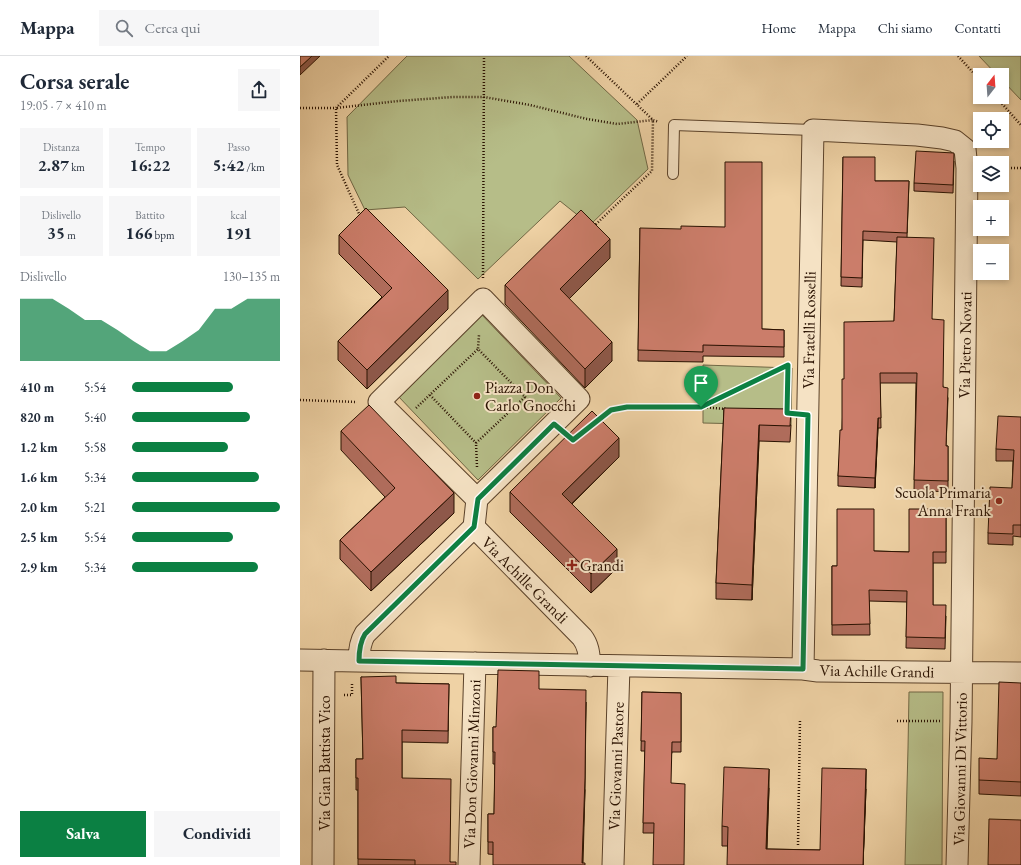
<!DOCTYPE html>
<html lang="it">
<meta charset="utf-8">
<style>
body{margin:0;font-family:"EB Garamond",serif;background:#f6f6f7;color:#1f2937;height:100vh;display:flex;flex-direction:column;font-size:15px;white-space:nowrap}
*{box-sizing:border-box;margin:0}
p{font-size:13px;color:#747a83}
.icon{flex:none;width:22px;height:22px;fill:none;stroke:currentColor;stroke-width:2;stroke-linecap:round;stroke-linejoin:round}
.map{position:relative;flex:1;overflow:hidden}
.drawer{display:flex;flex-direction:column;background:#fff;width:300px}
.drawer>*{flex:none}
.needle{width:26px;rotate:17deg}
.tools{position:absolute;left:673px;top:12px;display:grid;gap:8px}
.tools a{display:grid;place-items:center;width:36px;height:36px;border-radius:0px;background:#fff;box-shadow:0 2px 6px #0003;font-size:20px}
.pin{position:absolute;display:grid;place-items:center;width:34px;height:34px;color:#fff;margin:-41px -17px;border-radius:50% 50% 50% 0;rotate:-45deg;box-shadow:0 0 4px #0007}
.pin .icon{rotate:45deg}
.round{display:grid;place-items:center;flex:none;width:42px;height:42px;border-radius:0px;background:#f6f6f7}
.head{display:flex;align-items:center;justify-content:space-between;height:68px;padding:0 20px}
h1{font-size:22px;font-weight:700;line-height:30px}
.metrics{display:grid;grid-template-columns:repeat(3,1fr);gap:6px;height:68px;padding:4px 20px}
.metrics div{display:grid;align-content:center;border-radius:0px;background:#f6f6f7;text-align:center}
.metrics b{font-size:17px;font-weight:700}
.metrics small{font-size:11px;font-weight:400}
.metrics p{font-size:11px}
.chart{height:112px;padding:8px 20px}
.chart p{display:flex;justify-content:space-between}
.chart svg{width:100%;height:72px;margin-top:4px;fill:#0b8043;opacity:.7}
.cta{display:flex;gap:8px;margin-top:auto;padding:8px 20px}
.cta a{flex:1;height:46px;border-radius:0px;background:#0b8043;color:#fff;font-size:16px;font-weight:700;line-height:46px;text-align:center}
.cta a+a{background:#f6f6f7;color:#1f2937}
ul{padding:0 20px;list-style:none;font-size:13px}
li{display:grid;grid-template-columns:64px 48px 1fr;align-items:center;height:30px}
li i{height:10px;border-radius:5px;background:#0b8043}
header{display:flex;align-items:center;gap:24px;box-sizing:border-box;height:56px;padding:0 20px;background:#fff;border-bottom:1px solid #e0e1e3}
header strong{font-size:19px}
nav{display:flex;gap:22px;margin-inline-start:auto;font-size:14px}
.search{width:280px;height:36px;background:#f6f6f7;display:flex;align-items:center;gap:10px;box-sizing:border-box;padding:0 14px;border-radius:0px;color:#747a83;font-size:15px}
main{display:flex;flex:1;min-height:0}
.map>svg:first-child{display:block}
.green{fill:#b6bd88;stroke:#706744}
.lines{fill:none;stroke-linecap:round;stroke-linejoin:round}
.lane-casing{stroke:#5a4129;stroke-width:12}
.street-casing{stroke:#5a4129;stroke-width:23}
.path{stroke:#291100;stroke-width:2.5;stroke-dasharray:1 2;stroke-linecap:butt}
.lane{stroke:#f5e2c4;stroke-width:10}
.street{stroke:#f5e2c4;stroke-width:21}
.wall{fill:#af6c5b;stroke:#291100}
.shaded-wall{fill:#8e584a;stroke:#291100}
.building{fill:#cb7d6a;stroke:#291100}
.route-casing{stroke:#fff;stroke-width:8}
.route{stroke:#0b8043;stroke-width:5}
.poi-dot{fill:#8f2418;stroke:#f5e2c4;stroke-width:1.5}
.labels{text-anchor:middle;dominant-baseline:central;stroke-width:4;stroke-linejoin:round;paint-order:stroke}
.street-label{font-size:16px;fill:#291100;stroke:#f5e2c4}
.poi-label{font-size:16px;fill:#291100;stroke:#f5e2c4;text-anchor:start}
</style>
<header>
<strong>Mappa</strong>
<div class="search"><svg class="icon" aria-label="search" viewBox="0 0 24 24"><circle cx="10" cy="10" r="6"/><path d="M15 15l6 6"/></svg>Cerca qui</div>
<nav><a>Home</a><a>Mappa</a><a>Chi siamo</a><a>Contatti</a></nav>
</header>
<main>
<section class="drawer">
<div class="head"><div><h1>Corsa serale</h1><p>19:05 · 7 × 410 m</p></div><a class="round"><svg class="icon" aria-label="share" viewBox="0 0 24 24"><path d="M12 15V3M7 8l5-5 5 5M5 13v7h14v-7"/></svg></a></div>
<div class="metrics">
<div><p>Distanza</p><b>2.87<small> km</small></b></div>
<div><p>Tempo</p><b>16:22</b></div>
<div><p>Passo</p><b>5:42<small> /km</small></b></div>
</div>
<div class="metrics">
<div><p>Dislivello</p><b>35<small> m</small></b></div>
<div><p>Battito</p><b>166<small> bpm</small></b></div>
<div><p>kcal</p><b>191</b></div>
</div>
<div class="chart"><p><span>Dislivello</span>130–135 m</p>
<svg viewBox="0 0 160 44" preserveAspectRatio="none"><path d="M0 44V6L10 6L20 6L30 12L40 19L50 19L60 25L70 32L80 38L90 38L100 32L110 25L120 12L130 12L140 6L150 6L160 6V44z"/></svg>
</div>
<ul>
<li><b>410 m</b>5:54<i style="width:68%"></i></li>
<li><b>820 m</b>5:40<i style="width:80%"></i></li>
<li><b>1.2 km</b>5:58<i style="width:65%"></i></li>
<li><b>1.6 km</b>5:34<i style="width:86%"></i></li>
<li><b>2.0 km</b>5:21<i style="width:100%"></i></li>
<li><b>2.5 km</b>5:54<i style="width:68%"></i></li>
<li><b>2.9 km</b>5:34<i style="width:85%"></i></li>
</ul>
<div class="cta"><a>Salva</a><a>Condividi</a></div>
</section>
<div class="map">
<svg width="721" height="809" viewBox="0 0 721 809">
<rect width="100%" height="100%" fill="#efd2a5"/>
<filter id="stains"><feTurbulence type="fractalNoise" baseFrequency=".005" numOctaves="4"/><feColorMatrix values="0 0 0 0 .2 0 0 0 0 .09 0 0 0 0 .02 0 0 0 .5 -.17"/></filter>
<radialGradient id="worn" r=".72"><stop offset=".6" stop-color="#630" stop-opacity="0"/><stop offset="1" stop-color="#630" stop-opacity=".3"/></radialGradient>
<!-- green -->
<path class="green" d="M107,0H269L337,64L348,113L290,169L260,145L178,223L105,151L65,154L48,119L47,61Z
M679,0H721V44L702,24V19H697Z
M181,258L261,342L178,424L98,340Z
M403,309L492,312L491,369L403,367Z
M609,636H643L642,809H605L608,692Z"/>
<g class="lines">
<defs>
<path id="lane" d="M373,118L374,69L513,74"/>
<path id="street" d="M174,471L177,443L279,343L183,243L79,346L177,443
M0,604L503,613L518,615L721,617
M59,605C59,595 60,586 65,578L174,471L282,581C289,590 289,599 290,610
M503,613L513,74L617,79L642,82L655,85L665,93L667,112L661,666L657,809
M23,809L24,604
M169,809L175,607
M313,809L319,610"/>
</defs>
<!-- lane casing -->
<use href="#lane" class="lane-casing"/>
<!-- street casing -->
<use href="#street" class="street-casing"/>
<!-- path -->
<path class="path" d="M286,0L353,64L359,66
M658,0L680,24
M696,41L721,69
M337,48L387,0
M0,52H36L89,0
M702,112H721
M60,160L37,109L36,52L98,45L153,41H184L230,49L287,63L317,68L353,64L352,115L295,169
M183,222L184,0
M130,339L176,387
M225,341L238,353
M0,344L57,346
M401,351L426,353
M116,352L178,293
M298,365L311,354L327,351H401L487,309
M177,411L176,387L225,341L178,293L179,279
M44,639H52V626
M597,665H640
M498,789L500,663"/>
<!-- lane -->
<use href="#lane" class="lane"/>
<!-- street -->
<use href="#street" class="street"/>
</g>
<!-- wall -->
<path class="wall" d="M543,101L575,125H609L607,181L632,263L643,331L648,342L646,390H648V436L614,434L616,327H580L581,372H578L575,432L538,430V420L542,374L544,323L594,265L597,186L563,184L562,231L541,230Z
M654,105L653,137L614,135V127Z
M340,172L462,273L484,274V301L403,300V306L338,305Z
M39,179L148,253L67,333L38,304V285L82,241L39,198Z
M310,202L269,243L312,305L285,332L205,248V229Z
M424,352L491,369L490,386L459,385L452,544L416,543V527Z
M721,361V481L713,480V489L688,488V477L712,432L713,405H696V393Z
M41,375L154,457L71,535L40,503V484L85,441L41,394Z
M319,401L272,448L317,512L291,537L210,456V436Z
M646,453V507H633V549L646,560L645,593L606,592L607,546L569,545L570,579H532V510H537L574,495L609,496Z
M61,621L96,627L149,628L148,687L102,686V722L150,806L156,809H58V734H56V703H63Z
M721,627V740L679,738V724L697,703Z
M239,633L285,734L283,807L188,798V758H194L195,708H193V671H196Z
M342,636L381,637V696H372L354,777H343L345,695H341Z
M469,732L467,793L520,794L566,733L563,809L428,790H422V770Z"/>
<!-- shaded-wall -->
<path class="shaded-wall" d="M12,0H20L0,19V11Z
M310,183V202L260,252V233Z
M148,234V253L67,333V314Z
M312,286V305L285,332V313Z
M578,362V372L575,432V422Z
M459,369V385L452,544V529Z
M319,382V401L262,457V438Z
M154,437V457L71,535V516Z
M317,493V512L291,537V518Z
M286,646L285,734L282,809Z
M469,713V732L466,809V793Z
M566,713V733L563,809Z"/>
<!-- building -->
<path class="building" d="M0,0H12L0,11Z
M616,95L654,97L653,129L614,127Z
M543,101H575V125H609L607,177L563,175L562,222L541,221Z
M425,106H462V273L484,274V291L403,289V296L338,294L340,172L381,173V170L425,171Z
M66,152L148,234L67,314L38,285L92,232L39,179Z
M281,154L310,183L260,233L312,286L285,313L205,229Z
M597,181L634,182L632,263L644,264L643,331L648,332L646,390H648V425L614,424L617,317H580L581,362H578L575,422L538,420L540,374H542V323H544V266L594,265Z
M69,349L154,437L71,516L40,484L95,432L41,375Z
M424,352L491,353L490,370L459,369L452,529L416,527Z
M292,355L319,382L262,438L317,493L291,518L210,436Z
M698,360L721,361V469H713V478L688,477L690,431L712,432L714,394L696,393Z
M537,453H574V495L609,496V453H646V496H633V549H646L645,582L606,581L607,535L569,534L570,568L532,569V510H537Z
M198,614L239,615V633L286,634L285,722L282,807H285V809H193V786H188V758H194L195,696H193V671H196Z
M96,620V627L149,628L148,675L102,674V722L151,723L150,806H156V809H115V804L58,803V722H56V703H63L61,621Z
M699,626L721,627V726L679,724V702L697,703Z
M342,636L381,637V686H372L371,727L385,728L384,809H353L354,767H343L345,685H341Z
M424,711L469,713L466,793L520,794L522,712L566,713L563,809H427L428,771L422,770Z
M689,763L721,764V809H688Z"/>
<g class="lines">
<defs>
<path id="route" d="M488,309L487,357L508,359L503,613L59,605C59,595 60,586 65,578L174,471L178,443L254,368L273,384L311,354L327,351H401Z"/>
</defs>
<!-- route casing -->
<use href="#route" class="route-casing"/>
<!-- route -->
<use href="#route" class="route"/>
</g>
<!-- markers -->
<g class="poi-dot">
<circle cx="177" cy="340" r="4"/>
<circle cx="699" cy="445" r="4"/>
<path d="M270 503h4v4h4v4h-4v4h-4v-4h-4v-4h4z"/>
</g>
<g class="labels">
<!-- street labels -->
<g class="street-label">
<text transform="translate(509 274) rotate(-89)">Via Fratelli Rosselli</text>
<text transform="translate(665 289) rotate(-89)">Via Pietro Novati</text>
<text transform="translate(225 524) rotate(45)">Via Achille Grandi</text>
<text transform="translate(577 615) rotate(1)">Via Achille Grandi</text>
<text transform="translate(24 707) rotate(-90)">Via Gian Battista Vico</text>
<text transform="translate(172 708) rotate(-88)">Via Don Giovanni Minzoni</text>
<text transform="translate(316 710) rotate(-88)">Via Giovanni Pastore</text>
<text transform="translate(660 713) rotate(-89)">Via Giovanni Di Vittorio</text>
</g>
<!-- poi labels -->
<g class="poi-label">
<text x="185" y="331">Piazza Don<tspan x="185" dy="18">Carlo Gnocchi</tspan></text>
<text x="691" y="436" text-anchor="end">Scuola Primaria<tspan x="691" dy="18">Anna Frank</tspan></text>
<text x="280" y="509">Grandi</text>
</g>
</g>
<rect width="100%" height="100%" filter="url(#stains)"/>
<rect width="100%" height="100%" fill="url(#worn)"/>
</svg>
<div class="tools">
<a><svg class="needle" viewBox="-14 -14 28 28"><path d="M0-13l5 13h-10z" fill="#e53935"/><path d="M0 13l5-13h-10z" fill="#747a83"/></svg></a>
<a><svg class="icon" aria-label="locate" viewBox="0 0 24 24"><circle cx="12" cy="12" r="6"/><path d="M12 2v4M12 18v4M2 12h4M18 12h4"/></svg></a>
<a><svg class="icon" aria-label="layers" viewBox="0 0 24 24"><path d="M12 4l9 5-9 5-9-5zM3 14l9 5 9-5"/></svg></a>
<a>+</a>
<a>−</a>
</div>
<div class="pin" style="left:401px;top:351px;background:#1e9e55"><svg class="icon" aria-label="arrive" viewBox="0 0 24 24"><path d="M6 21V4h12l-3 4 3 4H6"/></svg></div>
</div>
</main>
